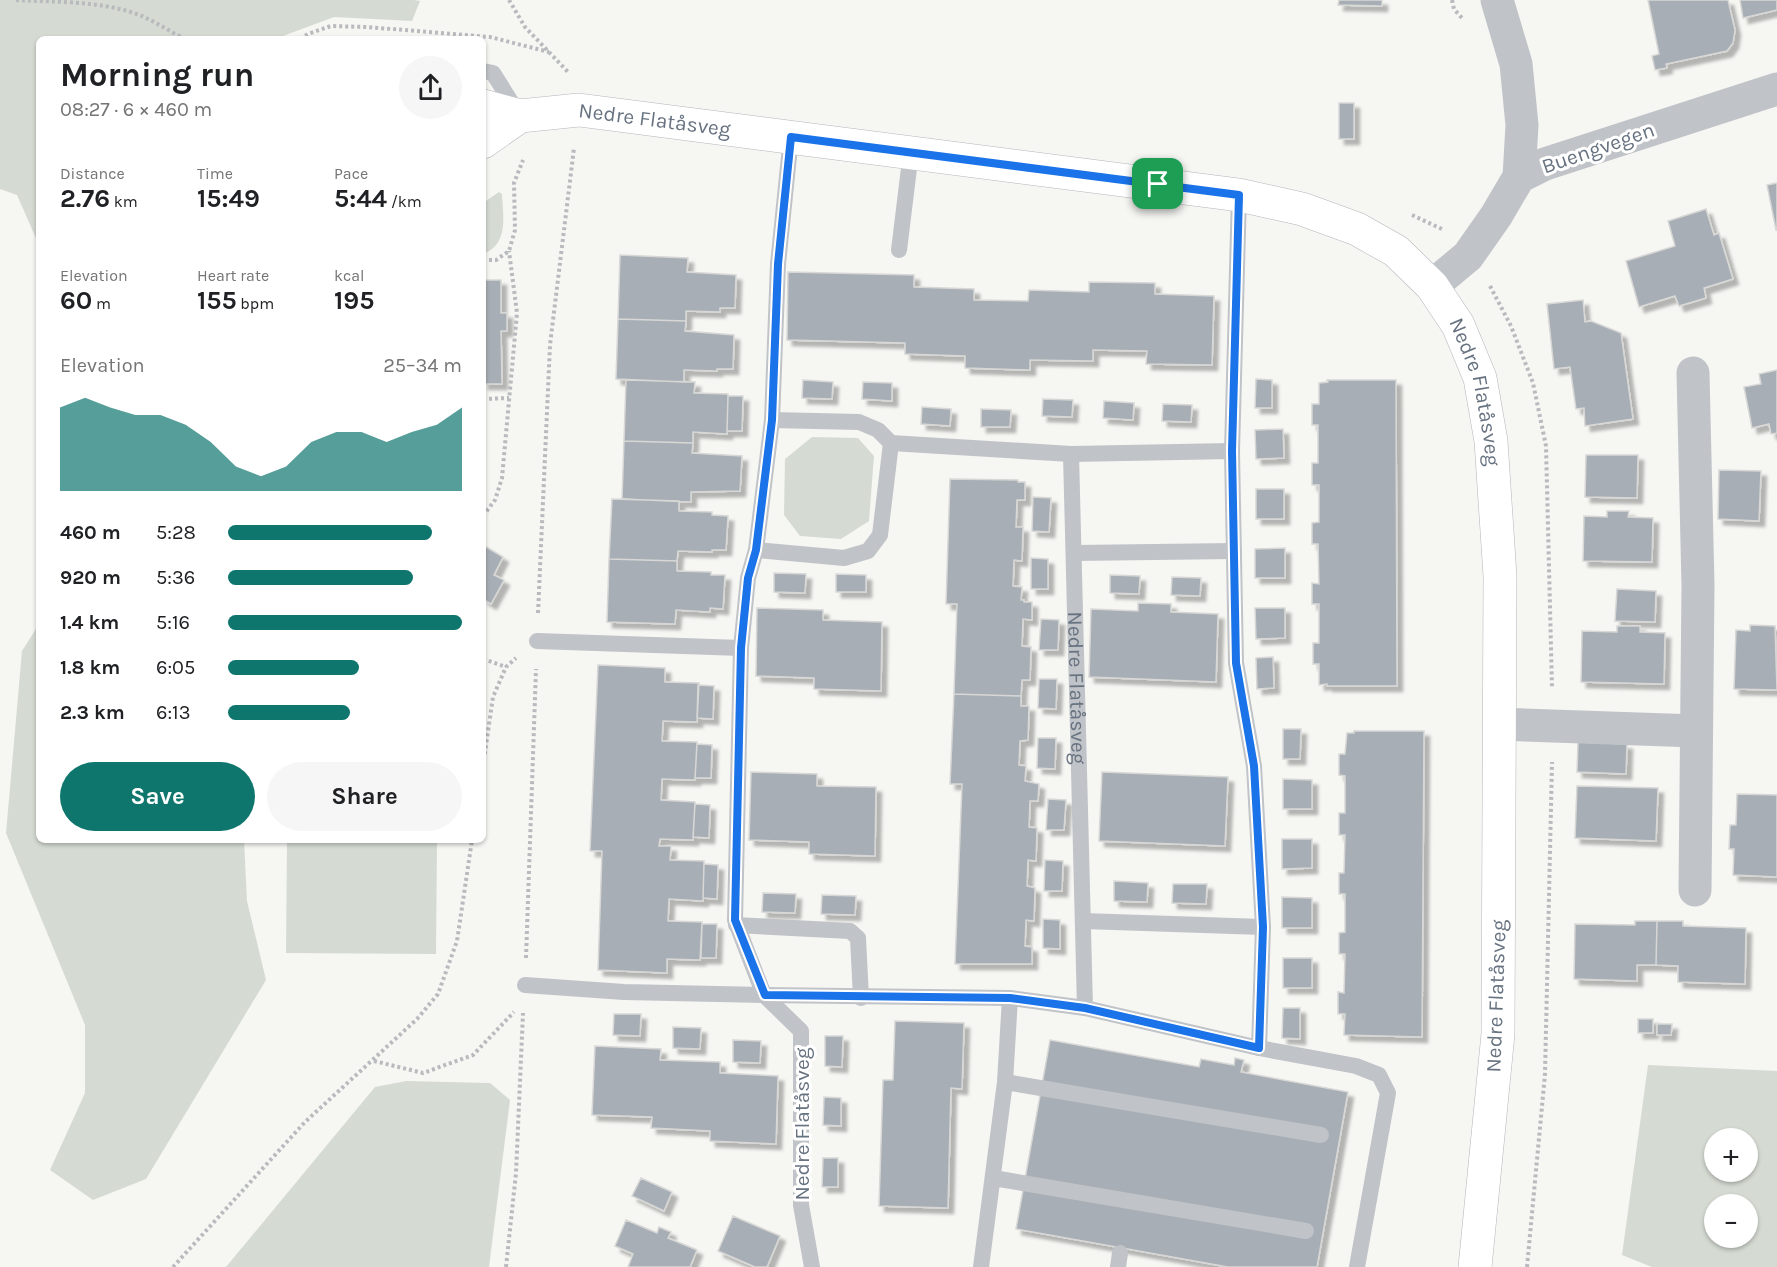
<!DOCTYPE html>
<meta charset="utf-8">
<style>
body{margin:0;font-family:Karla,sans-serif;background:#f6f6f6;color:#202124;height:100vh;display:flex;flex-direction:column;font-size:22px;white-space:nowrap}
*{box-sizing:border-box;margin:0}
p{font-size:20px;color:#757577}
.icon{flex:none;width:33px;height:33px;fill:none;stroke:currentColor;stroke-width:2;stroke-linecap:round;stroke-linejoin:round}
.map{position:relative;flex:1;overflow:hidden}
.details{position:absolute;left:36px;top:36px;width:450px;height:807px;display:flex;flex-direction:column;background:#fff;border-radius:9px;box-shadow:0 2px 4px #0004}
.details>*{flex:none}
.fabs{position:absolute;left:1704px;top:1128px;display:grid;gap:12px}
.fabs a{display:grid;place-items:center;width:54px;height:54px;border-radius:50%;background:#fff;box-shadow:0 2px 4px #0004;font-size:30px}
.pin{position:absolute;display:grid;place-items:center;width:51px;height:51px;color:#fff;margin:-26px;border-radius:12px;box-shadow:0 3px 9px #0006}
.round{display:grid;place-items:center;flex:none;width:63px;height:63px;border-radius:32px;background:#f6f6f6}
.overview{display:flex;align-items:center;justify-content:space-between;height:102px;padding:0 24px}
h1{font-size:33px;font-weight:700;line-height:45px}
.figures{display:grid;grid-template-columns:repeat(3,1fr);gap:9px;height:102px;padding:6px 24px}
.figures div{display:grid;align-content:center}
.figures b{font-size:26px;font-weight:700}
.figures small{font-size:16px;font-weight:400}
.figures p{font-size:16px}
.chart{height:168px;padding:12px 24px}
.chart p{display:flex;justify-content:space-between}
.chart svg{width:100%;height:108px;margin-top:6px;fill:#0f766e;opacity:.7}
.primary-button{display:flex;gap:12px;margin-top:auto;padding:12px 24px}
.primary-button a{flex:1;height:69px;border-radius:36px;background:#0f766e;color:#fff;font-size:24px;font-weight:700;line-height:69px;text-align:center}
.primary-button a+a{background:#f6f6f6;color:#202124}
ul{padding:0 24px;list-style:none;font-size:20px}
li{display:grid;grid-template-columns:96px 72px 1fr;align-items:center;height:45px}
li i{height:15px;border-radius:8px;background:#0f766e}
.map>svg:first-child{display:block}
.green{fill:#d5dbd3;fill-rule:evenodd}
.building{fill:#a8aeb5;stroke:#d7d7d6;stroke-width:1.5;filter:url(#shadow)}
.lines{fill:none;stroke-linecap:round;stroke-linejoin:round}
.secondary-casing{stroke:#b3b6bb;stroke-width:34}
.path{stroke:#b8babd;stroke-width:4;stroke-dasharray:3 3;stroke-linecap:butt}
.lane{stroke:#c0c3c7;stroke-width:16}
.street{stroke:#c0c3c7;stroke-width:33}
.secondary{stroke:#fff;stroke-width:33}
.route-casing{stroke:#fff;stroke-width:12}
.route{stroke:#1a73e8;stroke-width:8}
.labels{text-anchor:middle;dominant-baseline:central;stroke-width:6;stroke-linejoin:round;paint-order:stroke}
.street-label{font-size:21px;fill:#687381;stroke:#fff}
</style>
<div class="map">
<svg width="1777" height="1267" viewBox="0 0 1777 1267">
<defs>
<filter id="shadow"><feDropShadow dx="5.5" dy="5.5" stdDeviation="1.5" flood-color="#0004"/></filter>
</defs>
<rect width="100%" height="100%" fill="#f6f6f3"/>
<!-- green -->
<path class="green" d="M0,0H414L420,1L412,21L334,17L275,39H39V245L17,195L0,189Z
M499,192L502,194C503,216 509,244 483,254V203Z
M812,437L858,438L874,456L869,521L841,539L800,536L784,515L785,459Z
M39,624V840H244L247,901L266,980L146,1179L93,1200L50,1170L85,1093V1025L6,833L22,651Z
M287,840H437L436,954L286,953Z
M1648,1065L1777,1071V1267H1652L1622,1255ZM1714,1138H1748V1172H1714ZM1714,1204H1748V1238H1714Z
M406,1081L490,1083L510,1100L489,1267H226L375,1087Z"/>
<!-- building -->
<path class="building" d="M1339,0H1382V6L1338,5Z
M1648,0H1728L1735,30L1733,43L1727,51L1666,64L1667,68L1655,70L1652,56L1659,54Z
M1740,0H1777V10L1743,18Z
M1339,103H1354V139H1339Z
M1777,183V230H1776L1767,185Z
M1706,209L1714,235L1719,233L1733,279L1704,288L1706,298L1679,306L1675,296L1639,307L1626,261L1675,246L1668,221Z
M620,255L688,258L687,272L736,275L735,308H720V312L686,311V321L618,319Z
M788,272L914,275V287L974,289V300L1028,301L1029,290L1089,292V282L1155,283V294L1214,296L1212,365L1146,364L1147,351L1093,350V361L1030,360V370L965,368V356L905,354V343L787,340Z
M483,280H501V313H507V331H501L502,384H483Z
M1583,300L1585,322L1591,321L1621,333L1633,419L1585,426L1584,408L1576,409L1570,367L1554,369L1547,304Z
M618,319L686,321L685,331L734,335L733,369H717V371L684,370V382L616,379Z
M1777,370V433L1771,434L1769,424L1752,428L1744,387L1761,384L1759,374Z
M1256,379L1272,380V408H1255Z
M626,380L695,382L694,393L728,394L727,434L693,432V443L624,441Z
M803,380L833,382L832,399L802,398Z
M1327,380H1396L1397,686H1327V684L1319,685V664H1313V643H1319V604H1312V583L1319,584L1318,544H1312V523L1319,522V485H1312V463H1318V425H1312V404H1319V383L1328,382Z
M863,382L892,383V401L862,399Z
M728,396H743L742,431H727Z
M1043,399L1073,400L1072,417L1042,416Z
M1104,401L1134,403L1133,420L1103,418Z
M1163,404L1192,405L1191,422L1162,421Z
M922,407L951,409L950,426L921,424Z
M981,409L1011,410L1010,427H981Z
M1283,429L1284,458L1256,459L1255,430Z
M624,441L693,443L692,453L742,456L740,491L691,492V502L622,499Z
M1586,455H1638L1637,498L1585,497Z
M1719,470L1761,471L1759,521L1718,519Z
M950,479L1018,480V482H1025V500H1017L1016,527H1023L1022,561L1014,560L1013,586L1022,587L1021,600H1024V602H1032V620L1023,619L1022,646L1031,647L1030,680H1022L1021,696L954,694L957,604H946Z
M1256,489H1284V519H1256Z
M1033,497L1051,498L1049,532L1032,531Z
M612,499L679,501V511L712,512V515L728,516L726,550H712V552L678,551L677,561L609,559Z
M1607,511H1629L1628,517L1653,518L1652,562L1583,561L1584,516L1607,517Z
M483,545L503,557L494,575L504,580L491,604L483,599Z
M1285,548V578H1255V549Z
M1031,558L1048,559V589H1031Z
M609,559L677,561V571L711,572V575H725L723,609L710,608V612L676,610L675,624L607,622Z
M774,573L806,574L805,593L774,592Z
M836,574L866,575V592H836Z
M1110,575L1140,576L1139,594L1110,593Z
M1172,577L1201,578L1200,596L1171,595Z
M1617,589L1656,591L1655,622L1615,621Z
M1138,603L1171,604V612L1218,614L1216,682L1089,677L1091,609L1138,611Z
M757,608L823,610V620L882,622L881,691L814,689V678L756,676Z
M1255,608H1285V638L1256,639Z
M1041,619L1059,620L1058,650H1039Z
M1750,625L1775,626L1777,690L1734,689L1736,630L1750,631Z
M1617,626H1640V632L1665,633L1664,684L1581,682L1582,631L1617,632Z
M1273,657L1274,688L1257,689L1256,658Z
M598,665L665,668V682L699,683L697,722L663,721L662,741L697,742L695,780L662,779L661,800L695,802L693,840L660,839L659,846H671L670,860L704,861L703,901L669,899L668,921L702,922L700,960L667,959V973L598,970L602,851H590Z
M1039,679H1057L1056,709L1038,708Z
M698,685L714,686L713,719L697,718Z
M954,694L1021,696V706H1029L1028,740L1020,741L1019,765L1026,766L1025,781L1039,784L1038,801H1030L1029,827L1037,828L1036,861L1028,860L1027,886L1035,888L1034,921L1026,920L1025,946L1032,947V964H955L962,784H950Z
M1283,729H1301L1300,759H1283Z
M1354,731H1424L1422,1037L1344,1035L1345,1014H1338V992L1344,993L1345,954H1339V933L1345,932V894H1339V873H1344L1345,835H1339V813H1345V776L1339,775V754H1345L1347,733H1354Z
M1038,738H1056L1055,769L1037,768Z
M1578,742L1627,744L1626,774L1577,772Z
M697,744L712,745L711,778H695Z
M751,772L817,774V786L876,787L875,856L809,854V842L749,840Z
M1102,772L1228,777L1225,846L1099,841Z
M1283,779L1312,780V809H1283Z
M1577,786L1658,788L1656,841L1575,838Z
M1737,794L1777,795V877L1733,875L1734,849H1729L1730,825H1736Z
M1048,799L1066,800L1064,830H1046Z
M695,804L710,805L709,838L693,837Z
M1282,839H1312V868L1282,869Z
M1045,860L1063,861L1062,891H1044Z
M704,864L718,865L717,899L703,898Z
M1114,881L1148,883L1147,902L1114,901Z
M1173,884H1207L1206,904L1172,903Z
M763,893L796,894L795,913L762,912Z
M822,895L856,896L855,915L821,914Z
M1282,897L1312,898V928H1282Z
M1043,919L1060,920V949L1043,948Z
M1635,921H1657L1656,965H1637V981L1574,979L1575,924L1635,925Z
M1657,921H1683V926L1746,928L1745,984L1678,982V966L1656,965Z
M702,924H717L716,958H701Z
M1283,958H1312V988H1283Z
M1283,1008H1300V1039L1282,1038Z
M614,1014H641L640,1036L613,1035Z
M1638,1019H1653V1033H1638Z
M895,1021L964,1023L962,1089L951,1088L948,1208L879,1206L883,1080H893Z
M1657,1024H1672L1671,1035H1657Z
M673,1027L701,1028L700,1049L673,1048Z
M825,1036H843L842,1067L825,1066Z
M733,1040L761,1041L760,1063L733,1062Z
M1050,1040L1199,1067L1201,1059L1234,1065L1235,1058L1244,1060L1241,1072L1348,1092L1317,1267H1228L1016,1229Z
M595,1046L661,1049L660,1060L720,1062V1073L778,1076L776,1144L710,1141V1131L651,1128L652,1117L592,1115Z
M824,1097L841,1098V1126L823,1125Z
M823,1158H838V1187H822Z
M641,1178L672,1192L664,1211L632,1196Z
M733,1216L780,1236L767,1267H755L718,1251Z
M626,1220L657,1233L659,1227L671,1232L668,1238L697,1250L690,1267H628L633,1254L615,1246Z"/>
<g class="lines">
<defs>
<g id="secondary">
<path id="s2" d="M483,106L520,116L579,110L1239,195L1302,209L1357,229L1396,251L1432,286L1458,325L1480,378L1491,441L1500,576L1498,1034L1475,1267"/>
<path d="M483,142L520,116"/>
</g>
</defs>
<!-- secondary casing -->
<use href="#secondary" class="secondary-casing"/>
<!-- path -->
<path class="path" d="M16,0C54,2 94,1 131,12C150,18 167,30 185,39
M509,0L525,27L569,73
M1452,0L1454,9L1462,18
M300,39L308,34L331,26L367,27L490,37L549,52
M1412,215L1444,230
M483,260H496L509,251L515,230L514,183L523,160
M1490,286L1511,326L1533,383L1546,446L1552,688
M483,399L509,398
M483,516L495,500L502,478L517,313L509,251
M538,613L550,345L574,148
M483,659L506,667
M483,766L493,697L506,667L516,658
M526,958L536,669
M374,1061L423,1073L473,1055L514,1012
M173,1267L305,1122L417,1019L438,994L457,941L472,840
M506,1267L516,1173L523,1013
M1527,1267L1545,1074L1552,762"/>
<!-- lane -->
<g class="lane">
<path d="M483,71L493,73L518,113"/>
<path d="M791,137L778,264L772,420L756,550L748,578L741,648L735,920L764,995L801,1031V1205L812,1267"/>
<path d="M1239,195L1232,451L1236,663L1254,766L1263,927L1259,1048"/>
<path d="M899,250L911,152"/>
<path d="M772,420L859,422L878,430L891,443L1071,454L1232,451"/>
<path id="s1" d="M1071,454L1085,1008"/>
<path d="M756,550L844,558L868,551L880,535L891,443"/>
<path d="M1074,553L1234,551"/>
<path d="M537,641L741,648"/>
<path d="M1083,921L1263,927"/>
<path d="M736,925L850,931L858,938L861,998"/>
<path d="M525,985L624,992L764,995L1010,998L1085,1008L1259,1048L1356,1066L1379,1075L1388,1093L1357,1267"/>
<path d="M1005,1082L1321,1135"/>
<path d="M993,1178L1306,1231"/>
<path d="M981,1267L1005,1082L1010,998"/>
<path d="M1118,1267L1120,1253"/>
</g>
<!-- street -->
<path class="street" d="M1497,0L1516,64L1522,125L1519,177
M1432,286L1468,256L1496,216L1519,177L1545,164L1777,89
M1693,373L1698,585L1695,890
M1499,724L1696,731"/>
<!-- secondary -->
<use href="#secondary" class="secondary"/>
</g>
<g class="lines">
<defs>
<path id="route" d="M791,137L1239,195L1232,451L1236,663L1254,766L1263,927L1259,1048L1085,1008L1010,998L765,995L735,920L741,648L748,578L756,550L772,420L778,264Z"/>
</defs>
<!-- route casing -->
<use href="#route" class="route-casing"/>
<!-- route -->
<use href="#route" class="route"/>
</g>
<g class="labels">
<!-- street labels -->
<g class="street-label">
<text stroke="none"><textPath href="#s2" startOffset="174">Nedre Flatåsveg</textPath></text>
<text transform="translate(1598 148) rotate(-19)">Buengvegen</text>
<text stroke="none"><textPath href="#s2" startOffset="1098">Nedre Flatåsveg</textPath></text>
<text stroke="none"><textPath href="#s1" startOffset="234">Nedre Flatåsveg</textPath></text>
<text transform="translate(1496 996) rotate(-88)">Nedre Flatåsveg</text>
<text transform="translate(802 1124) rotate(-90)">Nedre Flatåsveg</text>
</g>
</g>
</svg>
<div class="fabs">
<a>+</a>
<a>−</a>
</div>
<div class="pin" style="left:1158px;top:184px;background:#1e9e55"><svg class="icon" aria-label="arrive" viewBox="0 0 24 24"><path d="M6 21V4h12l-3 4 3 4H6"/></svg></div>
<section class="details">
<div class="overview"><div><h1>Morning run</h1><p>08:27 · 6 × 460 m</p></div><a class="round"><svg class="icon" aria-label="share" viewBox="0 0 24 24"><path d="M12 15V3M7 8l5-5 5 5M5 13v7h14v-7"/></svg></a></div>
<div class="figures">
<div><p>Distance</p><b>2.76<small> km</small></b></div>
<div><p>Time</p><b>15:49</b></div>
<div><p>Pace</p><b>5:44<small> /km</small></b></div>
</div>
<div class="figures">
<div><p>Elevation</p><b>60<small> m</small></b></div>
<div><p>Heart rate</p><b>155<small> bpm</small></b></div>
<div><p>kcal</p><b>195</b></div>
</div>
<div class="chart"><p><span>Elevation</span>25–34 m</p>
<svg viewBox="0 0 160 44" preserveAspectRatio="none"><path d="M0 44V10L10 6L20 10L30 13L40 13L50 17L60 24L70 34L80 38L90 34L100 24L110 20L120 20L130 24L140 20L150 17L160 10V44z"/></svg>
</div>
<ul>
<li><b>460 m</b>5:28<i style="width:87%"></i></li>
<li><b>920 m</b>5:36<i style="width:79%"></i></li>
<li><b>1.4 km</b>5:16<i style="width:100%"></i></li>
<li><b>1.8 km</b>6:05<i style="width:56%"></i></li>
<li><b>2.3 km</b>6:13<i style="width:52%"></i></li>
</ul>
<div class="primary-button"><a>Save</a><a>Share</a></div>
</section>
</div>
